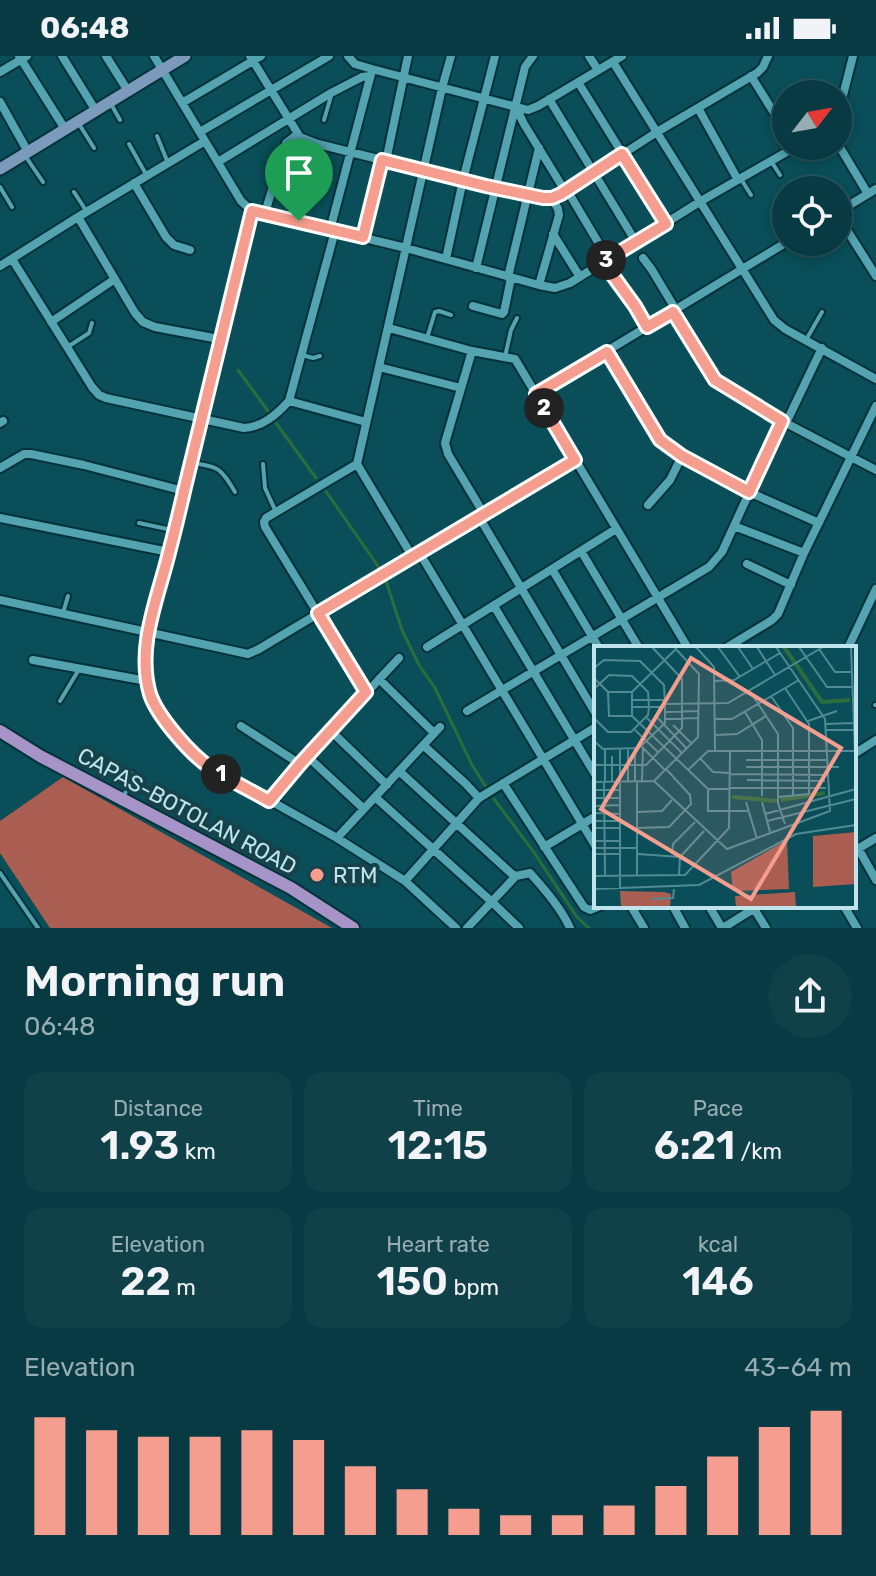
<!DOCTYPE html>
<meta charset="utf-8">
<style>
body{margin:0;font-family:Rubik,sans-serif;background:#104149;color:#f1f3f6;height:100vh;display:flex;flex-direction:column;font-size:30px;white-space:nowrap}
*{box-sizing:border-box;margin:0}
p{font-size:26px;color:#98adb2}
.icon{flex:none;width:44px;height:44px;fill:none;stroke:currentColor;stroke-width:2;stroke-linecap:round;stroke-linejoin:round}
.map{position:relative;height:872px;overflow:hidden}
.side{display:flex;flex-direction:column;background:#073a42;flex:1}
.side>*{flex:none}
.needle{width:52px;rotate:59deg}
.controls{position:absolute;left:772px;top:24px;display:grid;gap:16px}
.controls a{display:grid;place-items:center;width:80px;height:80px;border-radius:50%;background:#073a42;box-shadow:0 4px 12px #0003,0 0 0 2px #28545b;font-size:40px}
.pin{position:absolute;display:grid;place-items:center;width:68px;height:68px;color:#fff;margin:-82px -34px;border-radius:50% 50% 50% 0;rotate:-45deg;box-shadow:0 0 8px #0007}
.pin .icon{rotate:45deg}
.km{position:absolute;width:40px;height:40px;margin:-20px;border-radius:50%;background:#222;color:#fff;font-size:22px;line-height:40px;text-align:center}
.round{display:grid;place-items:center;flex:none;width:84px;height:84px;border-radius:42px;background:#104149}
.head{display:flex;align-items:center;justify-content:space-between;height:136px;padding:0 24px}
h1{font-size:44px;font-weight:600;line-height:60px}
.metrics{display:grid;grid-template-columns:repeat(3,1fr);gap:12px;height:136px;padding:8px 24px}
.metrics div{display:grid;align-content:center;border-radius:20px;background:#104149;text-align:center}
.metrics b{font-size:40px;font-weight:600}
.metrics small{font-size:22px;font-weight:400}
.metrics p{font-size:22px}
.chart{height:224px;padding:16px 24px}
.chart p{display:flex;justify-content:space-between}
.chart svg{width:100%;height:144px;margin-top:8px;stroke:#f59d8e;stroke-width:6}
.status{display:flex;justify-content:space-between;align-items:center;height:56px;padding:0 40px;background:#073a42;direction:ltr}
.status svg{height:22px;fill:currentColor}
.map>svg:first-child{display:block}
.forest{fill:#aa5e52}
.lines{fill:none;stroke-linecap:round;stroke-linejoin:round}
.stream{stroke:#2b6d3d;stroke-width:3}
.lane-casing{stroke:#033239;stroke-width:8}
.street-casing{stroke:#033239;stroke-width:12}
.secondary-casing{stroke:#033239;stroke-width:15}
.primary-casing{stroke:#033239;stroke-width:16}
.lane{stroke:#53a3b1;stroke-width:4}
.street{stroke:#53a3b1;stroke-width:8}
.secondary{stroke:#7c9bbc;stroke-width:11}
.primary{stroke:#a693c7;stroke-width:12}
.route-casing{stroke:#fff;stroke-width:16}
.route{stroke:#f59d8e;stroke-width:10}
.poi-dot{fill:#f59d8e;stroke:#174249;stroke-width:3}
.labels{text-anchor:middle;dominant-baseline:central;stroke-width:8;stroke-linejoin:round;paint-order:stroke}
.street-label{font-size:22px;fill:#bfe4eb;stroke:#174249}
.poi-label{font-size:22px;fill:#bfe4eb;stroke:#174249;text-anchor:start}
.inset-river{fill:none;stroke:#2b6d3d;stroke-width:4}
.inset-road{fill:none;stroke:#528a93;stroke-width:2}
.view{fill:#f59d8e;fill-opacity:0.15;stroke:#f59d8e;stroke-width:4}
.inset-edge{fill:none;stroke:#bfe4eb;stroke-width:4}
</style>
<div class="status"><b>06:48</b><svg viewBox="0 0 49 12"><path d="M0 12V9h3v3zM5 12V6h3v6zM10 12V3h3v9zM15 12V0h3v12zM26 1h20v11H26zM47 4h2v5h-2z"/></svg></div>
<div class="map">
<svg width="876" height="872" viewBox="0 0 876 872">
<rect width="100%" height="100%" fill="#094e58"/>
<!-- forest -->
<path class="forest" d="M63,721L332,872H50L0,797V765Z"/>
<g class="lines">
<!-- stream -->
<path class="stream" d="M238,314L268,355
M276,367L316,422
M325,434L380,513
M386,525L402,574L419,609L435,632L472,709L486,731
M494,743L533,795L577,861L589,872"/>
<defs>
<path id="lane" d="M111,48L120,64
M324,64L331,40
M79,68L94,92
M157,80L168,107
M129,88L147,120
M26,101L43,126
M771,105L780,119
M741,123L751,139
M0,131L12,151
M74,136L87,156
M427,282L435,256L439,255L451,259
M806,284L822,256
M69,290L89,277L92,267
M302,299L313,302L320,300
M505,301L511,274L517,262
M191,407C219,411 220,411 235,436
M263,408L265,432L276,456
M139,467L172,474
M63,557L68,540
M60,645L78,615
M875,649H876
M124,741L132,717
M0,817L38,872"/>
<path id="street" d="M19,0L65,73
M62,0L96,55
M106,0L128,35
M154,0L241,145L252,155L406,192L539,229L555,232L570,227L701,145L797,90
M250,0L300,81L318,88L486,130L543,142H552L561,138L657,76L757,17L763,11L768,0
M348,0L355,8L372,13L528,54L538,50L622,0
M589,0L598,14
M613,6L774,264L785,273L876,323
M0,16L27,0
M751,20L786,76
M578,26L666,168
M549,43L636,186
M0,46L28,96
M182,47L261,0
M519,52L520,60L524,68L565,135
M698,52L738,124
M838,59L853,0
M200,76L329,0
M838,88L868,138
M386,105L408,0
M218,106L331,37L362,21L370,20
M134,127L166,181L174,189L190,194
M567,134L608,203
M252,155L219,283L202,364L148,576L145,616L151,641L164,664L185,688L208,710L337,782L405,825L456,872
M838,156L876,133
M265,157L286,87L298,78
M838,160L876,220
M78,161L135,257L143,266L155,271L219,283
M299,165L318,88
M330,174L371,18
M553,178L580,221
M363,181L382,104
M643,202L652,214L676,254
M12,203L92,331L99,339L106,342L244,372C263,371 277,358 289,345L335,175
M446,203L463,124L495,0
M603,206L635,250L647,271
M0,210L78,161L205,85
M476,212L525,11L533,0
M508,221L539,92
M539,229L559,159L558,153L552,142
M473,250L502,258L504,256L511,222
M673,256L711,319L720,328L782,365L876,414
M51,266L115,223
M389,272L472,295L515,303L688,592
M472,295L445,387L448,398L484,458
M607,296L660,384L668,392L749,436L819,467
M379,311L461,332
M536,338L787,186
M289,345L366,366
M0,367L3,365
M786,367L822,292
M357,408L442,32L451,0
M0,412L24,398H31L84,409L184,435
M648,449L670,424L682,400
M479,461L596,658
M0,462L169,496
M734,470L804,497
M581,495L639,592
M419,496L596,791
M747,508L791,529
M552,513L599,592
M0,544L248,598L259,593L575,404
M494,550L596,720
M427,591L616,473
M726,592L772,564L778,558L804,497L876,350
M848,592L876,533
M33,604L147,625
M379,623L434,677
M366,636L265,471L264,466L266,462L357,408L412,500
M467,655L709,511L722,496L782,365
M241,670L300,708
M331,675L387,729
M423,689L466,728L479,742
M854,698L876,684
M307,700L364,753
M399,715L512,818L516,820L530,817C545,834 561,852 570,872
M503,727L584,851L590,854L600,850
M375,741L492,846L519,872
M269,745L300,708L399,602
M337,782L440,671
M544,791L596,760
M858,792L876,824
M856,794L876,782
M405,825L479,742L596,671
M631,850L644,872
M673,850L685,872
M709,850L722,872
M844,850L857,872
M753,851L766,872
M467,872L516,820
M723,872L758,850"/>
<path id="secondary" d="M0,113L185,0"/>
<path id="primary" d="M0,675L40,700L291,832L353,872"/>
</defs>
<!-- lane casing -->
<use href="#lane" class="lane-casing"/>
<!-- street casing -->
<use href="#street" class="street-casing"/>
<!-- secondary casing -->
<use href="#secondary" class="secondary-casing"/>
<!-- primary casing -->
<use href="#primary" class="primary-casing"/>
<!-- lane -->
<use href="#lane" class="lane"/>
<!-- street -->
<use href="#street" class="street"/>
<!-- secondary -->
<use href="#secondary" class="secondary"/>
<!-- primary -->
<use href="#primary" class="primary"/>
</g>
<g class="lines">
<defs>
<path id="route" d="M622,98L666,168L603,206L635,250L647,271L673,256L715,324L782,365L749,436L682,400L660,384L607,296L536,338L575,404L318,557L366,636L300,708L269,745C250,734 229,724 211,712C191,699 157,660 150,638C137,594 155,549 166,508C173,482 179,457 185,431C208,339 229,247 252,155L363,181L382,104L486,130L543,142H552L561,138Z"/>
</defs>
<!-- route casing -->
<use href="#route" class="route-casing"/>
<!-- route -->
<use href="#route" class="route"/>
</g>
<!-- markers -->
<circle class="poi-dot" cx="317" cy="819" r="8"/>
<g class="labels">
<!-- street labels -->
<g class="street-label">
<text transform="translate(187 755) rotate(28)">CAPAS-BOTOLAN ROAD</text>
</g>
<!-- poi labels -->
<g class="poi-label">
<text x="333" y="819">RTM</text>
</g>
</g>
<!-- overview -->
<g transform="translate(594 590)">
<rect width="262" height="262" fill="#094e58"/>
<path d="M262,186V238L219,241V190ZM193,194L195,243L139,245L137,226ZM26,245L70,246L77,248L76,261H27ZM201,246L202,261H142L141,250Z" fill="#aa5e52"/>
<path class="inset-river" d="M190,1L228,56L256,54M138,151L183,155M187,154L231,147"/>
<path class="inset-road" d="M102,1L120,21L121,105M124,1L146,31M144,1L159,23M163,1L181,29M205,1L233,41H258M257,1L262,133M225,3L241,26H257M0,22L10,14L46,15L70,39L71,58V77L45,102L9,103L0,95M0,32L14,46L15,70H38V46H14M120,35L140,34L186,7M0,43L15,29L38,30L54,46L55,61L54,69L37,86H14L0,72M155,44L184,88V157L191,178M38,46L83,2M177,50L199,82V151M38,54H71M71,58L134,57L229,1M39,61H71M71,66L105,65M151,66L168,94V150M61,69L93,103M38,70L114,143M53,72L88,107M71,73L105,72M120,73H138L205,34M214,75L243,65M232,78L260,77M79,79L98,98M41,84L65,107M232,84H260M121,89L143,88L172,70M48,101L71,124M26,103V242M106,112L119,126L136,127M152,114H232M0,119H52L88,82V33L58,1M152,121H245M94,124L114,105H261M136,128L232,129M153,134L231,135M60,135L133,203L236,165L231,73L182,1M0,136L60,135L104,91L105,28L80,1M10,136L11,230M11,136V103M18,136V110M34,136V103M41,136V103M43,136V229M48,136L49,101M136,142H232M136,143H114V165H154M0,144H26M184,151L215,148V78L191,42M0,152H26M152,156L163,193M168,156L176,186M0,160L26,159M43,166L68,165L78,154M0,167L26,168M171,168L262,143M0,175H26M173,175L262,153M0,182H27M43,182L75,181L97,158L96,149L72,123M0,195H27M0,202H43M0,208H27M44,208L86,211M78,208L79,198L101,176M85,229L86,211L110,185M0,230L91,229L135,182L136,106M0,243L105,239L202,188L262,179M58,253L79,252L80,243"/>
<path class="view" d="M97,12L247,102L157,253L7,163Z"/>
<rect width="262" height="262" class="inset-edge"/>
</g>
</svg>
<div class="controls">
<a><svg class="needle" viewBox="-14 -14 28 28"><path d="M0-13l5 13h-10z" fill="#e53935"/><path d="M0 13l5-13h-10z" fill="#98adb2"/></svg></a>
<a><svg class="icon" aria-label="locate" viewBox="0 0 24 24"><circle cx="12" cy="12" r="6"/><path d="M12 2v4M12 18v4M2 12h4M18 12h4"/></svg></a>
</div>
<div class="pin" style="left:299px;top:165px;background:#1e9e55"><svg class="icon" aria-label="arrive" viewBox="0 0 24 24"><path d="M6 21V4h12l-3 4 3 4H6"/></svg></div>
<b class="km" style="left:221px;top:718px">1</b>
<b class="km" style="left:544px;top:352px">2</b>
<b class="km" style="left:606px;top:204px">3</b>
</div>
<section class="side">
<div class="head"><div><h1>Morning run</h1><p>06:48</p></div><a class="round"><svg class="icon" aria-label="share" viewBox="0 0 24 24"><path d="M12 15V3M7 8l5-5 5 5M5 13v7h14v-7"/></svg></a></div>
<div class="metrics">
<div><p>Distance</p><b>1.93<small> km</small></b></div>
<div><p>Time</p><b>12:15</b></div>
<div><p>Pace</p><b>6:21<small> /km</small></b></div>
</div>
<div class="metrics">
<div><p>Elevation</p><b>22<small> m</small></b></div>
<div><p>Heart rate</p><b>150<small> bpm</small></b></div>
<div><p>kcal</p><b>146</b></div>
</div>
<div class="chart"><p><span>Elevation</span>43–64 m</p>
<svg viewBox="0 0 160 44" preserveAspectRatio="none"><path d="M5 44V8M15 44V12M25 44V14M35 44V14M45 44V12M55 44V15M65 44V23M75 44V30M85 44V36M95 44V38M105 44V38M115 44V35M125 44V29M135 44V20M145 44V11M155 44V6"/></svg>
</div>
</section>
